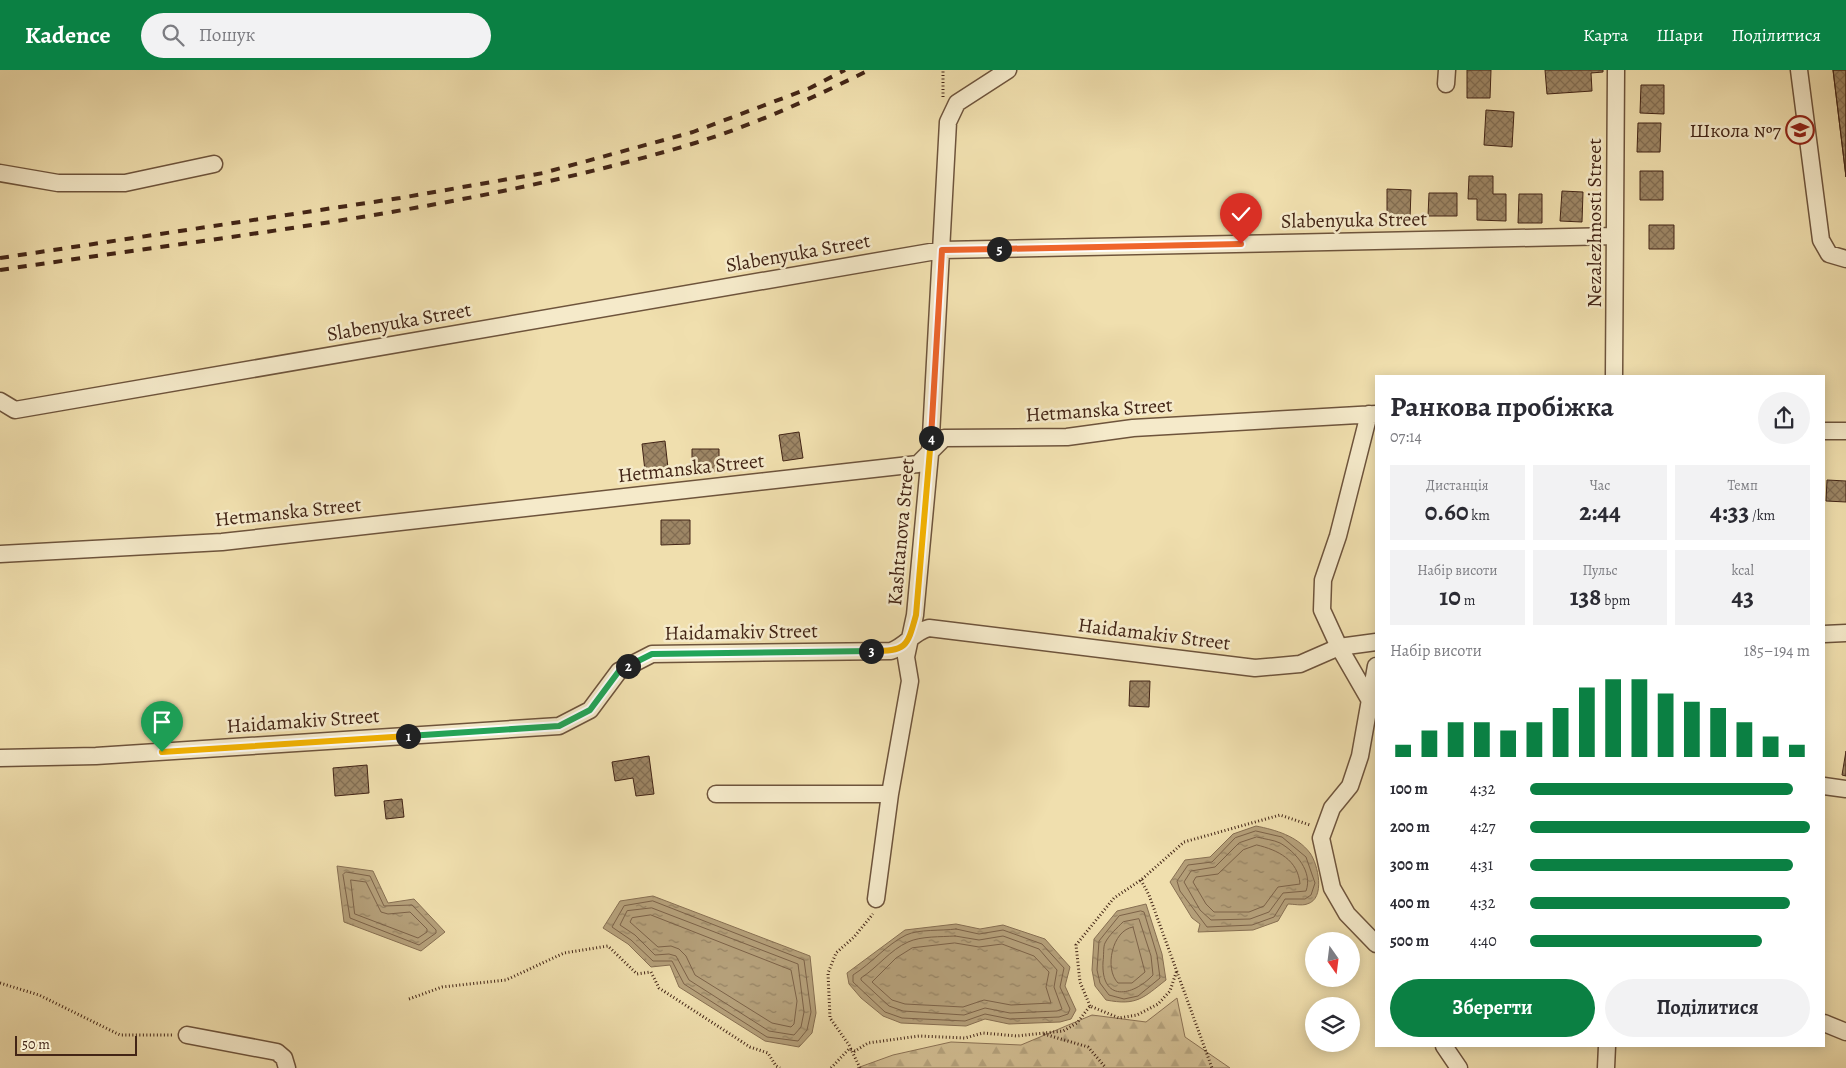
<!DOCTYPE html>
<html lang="uk">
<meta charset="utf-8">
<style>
body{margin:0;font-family:Alegreya,serif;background:#f2f2f3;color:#2b2b33;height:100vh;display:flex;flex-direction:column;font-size:19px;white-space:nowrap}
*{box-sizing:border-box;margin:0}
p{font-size:16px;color:#7c7c81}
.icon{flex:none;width:28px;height:28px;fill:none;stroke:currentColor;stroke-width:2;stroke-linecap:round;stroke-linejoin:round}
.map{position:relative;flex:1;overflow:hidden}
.sheet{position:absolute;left:1375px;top:305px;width:450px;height:672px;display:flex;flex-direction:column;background:#fff;border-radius:0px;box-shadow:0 2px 12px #0003}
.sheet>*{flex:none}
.needle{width:32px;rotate:166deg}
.buttons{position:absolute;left:1305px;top:862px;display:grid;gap:10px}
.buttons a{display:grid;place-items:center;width:55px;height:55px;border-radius:50%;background:#fff;box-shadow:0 2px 12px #0003;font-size:25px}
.scale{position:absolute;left:15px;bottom:12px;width:122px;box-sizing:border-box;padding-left:5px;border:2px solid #432516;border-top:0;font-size:14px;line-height:18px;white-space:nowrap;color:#432516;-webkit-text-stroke:4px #f5eaca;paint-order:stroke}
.pin{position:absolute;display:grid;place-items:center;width:42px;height:42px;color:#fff;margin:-51px -21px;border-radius:50% 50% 50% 0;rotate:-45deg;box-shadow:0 0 5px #0007}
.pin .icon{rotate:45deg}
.km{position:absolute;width:25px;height:25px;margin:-12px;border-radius:50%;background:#222;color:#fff;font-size:14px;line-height:25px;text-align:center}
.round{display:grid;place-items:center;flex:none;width:52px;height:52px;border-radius:26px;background:#f2f2f3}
.headline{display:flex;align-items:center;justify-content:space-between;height:85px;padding:0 15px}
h1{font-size:28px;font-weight:600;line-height:38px}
.stats{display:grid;grid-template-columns:repeat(3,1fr);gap:8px;height:85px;padding:5px 15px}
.stats div{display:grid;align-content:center;border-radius:0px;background:#f2f2f3;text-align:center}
.stats b{font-size:25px;font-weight:600}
.stats small{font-size:14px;font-weight:400}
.stats p{font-size:14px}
.chart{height:140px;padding:10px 15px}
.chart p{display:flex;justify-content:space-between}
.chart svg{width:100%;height:90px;margin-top:5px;stroke:#0b8043;stroke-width:6}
.cta{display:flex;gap:10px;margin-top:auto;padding:10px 15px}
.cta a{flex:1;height:58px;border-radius:30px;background:#0b8043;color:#fff;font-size:20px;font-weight:600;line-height:58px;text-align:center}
.cta a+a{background:#f2f2f3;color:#2b2b33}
ul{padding:0 15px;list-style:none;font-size:16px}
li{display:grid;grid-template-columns:80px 60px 1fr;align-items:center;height:38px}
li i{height:12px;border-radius:6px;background:#0b8043}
header{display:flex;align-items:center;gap:30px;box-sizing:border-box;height:70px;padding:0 25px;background:#0b8043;color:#fff}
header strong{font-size:24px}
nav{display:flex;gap:28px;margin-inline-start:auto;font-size:18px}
.search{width:350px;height:45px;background:#f2f2f3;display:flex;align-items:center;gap:12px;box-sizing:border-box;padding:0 18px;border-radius:28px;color:#7c7c81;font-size:19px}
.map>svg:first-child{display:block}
.forest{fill:url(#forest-firs);stroke:#8b7255}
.water{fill:url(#water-ripples);stroke:#876f52}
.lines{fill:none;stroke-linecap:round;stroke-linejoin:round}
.shore{stroke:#7c6248;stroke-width:1}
.building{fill:url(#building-cross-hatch);stroke:#432516}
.minor-casing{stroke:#6e543c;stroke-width:19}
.path{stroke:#432516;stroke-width:3;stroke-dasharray:1 2.5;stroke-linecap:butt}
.minor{stroke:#f5eaca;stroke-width:16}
.rail{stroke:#432516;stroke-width:4;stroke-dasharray:9 9;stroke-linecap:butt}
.split-1-casing{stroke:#fff;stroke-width:10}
.split-2-casing{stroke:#fff;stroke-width:10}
.split-3-casing{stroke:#fff;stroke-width:10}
.split-4-casing{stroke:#fff;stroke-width:10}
.split-5-casing{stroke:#fff;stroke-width:10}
.split-6-casing{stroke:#fff;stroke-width:10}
.split-1{stroke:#f5b400;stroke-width:6}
.split-2{stroke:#22a559;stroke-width:6}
.split-3{stroke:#22a559;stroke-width:6}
.split-4{stroke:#f5b400;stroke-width:6}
.split-5{stroke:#f0652b;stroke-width:6}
.split-6{stroke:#f0652b;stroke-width:6}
.labels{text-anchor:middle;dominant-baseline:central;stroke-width:5;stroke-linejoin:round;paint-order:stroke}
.poi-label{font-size:20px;fill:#432516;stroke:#f5eaca;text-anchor:end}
.street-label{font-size:20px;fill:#432516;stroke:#f5eaca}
</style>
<header>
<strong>Kadence</strong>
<div class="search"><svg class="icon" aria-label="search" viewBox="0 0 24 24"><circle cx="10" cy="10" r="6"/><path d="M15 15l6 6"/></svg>Пошук</div>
<nav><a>Карта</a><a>Шари</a><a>Поділитися</a></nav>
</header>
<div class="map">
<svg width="1846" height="998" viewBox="0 0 1846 998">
<defs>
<pattern id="forest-firs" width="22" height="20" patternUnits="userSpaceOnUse" patternTransform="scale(1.25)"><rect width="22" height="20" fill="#d3bf94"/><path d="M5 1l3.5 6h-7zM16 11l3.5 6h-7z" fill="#b6a47f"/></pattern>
<pattern id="water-ripples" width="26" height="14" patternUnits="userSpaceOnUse" patternTransform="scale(1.25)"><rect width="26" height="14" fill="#b5a07a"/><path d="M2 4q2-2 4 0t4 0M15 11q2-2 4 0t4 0" fill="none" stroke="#958263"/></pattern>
<pattern id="building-cross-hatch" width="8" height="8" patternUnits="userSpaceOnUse" patternTransform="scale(1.25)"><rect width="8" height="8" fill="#9d8665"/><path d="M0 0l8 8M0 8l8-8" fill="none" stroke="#826d52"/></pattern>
</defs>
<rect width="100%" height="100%" fill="#f0dfae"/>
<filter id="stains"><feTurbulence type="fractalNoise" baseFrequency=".004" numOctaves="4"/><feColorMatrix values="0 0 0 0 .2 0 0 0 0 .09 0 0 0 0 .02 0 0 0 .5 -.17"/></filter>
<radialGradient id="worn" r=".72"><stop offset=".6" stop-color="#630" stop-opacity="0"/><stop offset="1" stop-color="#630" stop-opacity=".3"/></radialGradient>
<!-- forest -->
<path class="forest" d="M1177,928L1185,967L1230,998H857L893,985L951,972L1021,975L1092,945L1146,952Z"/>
<!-- water -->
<path class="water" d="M1256,756C1276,760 1297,766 1310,783C1318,794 1326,829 1307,834C1302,836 1293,834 1288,834L1278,851L1253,860L1198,862L1200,854L1192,848L1170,812L1185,790L1210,787L1233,764Z
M337,796L373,801L388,833L414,829L445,862L421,881L344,852Z
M653,826L810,886L816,943L812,963L799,977L765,971L679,917L670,895L651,897L628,874L603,858L620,831Z
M1146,834L1162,884L1166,910C1143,928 1137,936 1106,930L1095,916L1092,900L1094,869L1117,841Z
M956,854L980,859L1003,855L1045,869L1070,897L1065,916L1076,940L1071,949L1060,952L1009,954L985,949L966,956L901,953L883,946L861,928L849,914L847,903L905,860Z"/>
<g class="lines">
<!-- shore -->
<path class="shore" d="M1256,761L1282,767L1306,787L1315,813L1311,825L1305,829H1285L1274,847L1252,855L1207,857L1180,821L1177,811L1188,795L1212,792L1235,768Z
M1257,767C1264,769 1274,770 1280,773C1296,782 1313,802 1306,821L1283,823L1269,842L1250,849L1211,850L1200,840L1184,812L1191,801L1215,797L1239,773Z
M1257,775C1278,780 1298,790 1300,814L1278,817L1264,836L1249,842H1214L1206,834L1193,812L1196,807L1218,804L1243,780Z
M346,802L370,806L384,836L412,835L436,860V863L419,875L350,848L343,805Z
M351,810L366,812L381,842L388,844L410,842L427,859V862L418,868L355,844Z
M653,831L804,890L811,942L807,960L798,971L767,967L684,914L672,891H653L631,870L612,857L624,836Z
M652,838L798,894L804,942L801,957L794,965L769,961L689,910L676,886L669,884L655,885L635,865L620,855L627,841Z
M1141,841L1144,842L1157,885L1160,908L1138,926L1124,929L1109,925L1100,913L1097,900L1099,871L1119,846Z
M651,845L791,900L797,931L794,954L791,957L772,953L695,905L686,886L679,879L671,876L658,877L630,852L632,848Z
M1139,849L1151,886L1153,905C1132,927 1101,932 1103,892C1104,886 1103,877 1105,873C1109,865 1117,858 1123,852Z
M1133,857L1145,902L1132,913H1118C1104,899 1112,860 1133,857Z
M956,859L979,864L1003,860L1042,874L1064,898L1060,917L1070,939L1068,944L1059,947L1010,949L985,944L965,951L902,948L885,942L853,912V905C872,893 886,875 906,865C919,859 941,861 956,859Z
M955,866L979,870L1003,866L1039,879L1057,900L1054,917L1062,939L1057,941L1010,943L985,938L964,945L903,941L889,936L861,910V908C878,897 890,880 908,872C921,866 941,867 955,866Z
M955,873L979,877L1002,874L1034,886L1049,902L1046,917L1051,933L1011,935L984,930L963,937L905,934L892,930L872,912L896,888L912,878Z"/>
</g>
<!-- building -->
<path class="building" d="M1467,0H1491L1490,28H1467Z
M1545,0H1603V2L1591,3L1592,21L1547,24Z
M1833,0H1846V107Z
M1833,0H1846V107Z
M1641,15H1664V44L1640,43Z
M1486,40L1514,42L1512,77L1484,75Z
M1638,53H1661L1660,82H1637Z
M1640,101H1663V130H1640Z
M1469,106H1493V124H1506V151L1477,150V129H1468Z
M1387,119L1411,120L1410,149L1387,148Z
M1562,121L1583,122L1582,152L1560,151Z
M1429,123H1457V146H1428Z
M1519,124H1542V153H1518Z
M1649,155H1674V179H1649Z
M799,362L803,388L783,391L779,365Z
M665,371L668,398L645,401L642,374Z
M692,379H719V401H692Z
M1827,410L1846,411V432L1826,431Z
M661,450H690V474L661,475Z
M1130,611H1150L1149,637L1129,636Z
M1846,681V706L1842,705Z
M649,686L654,724L636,726L633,708L615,711L612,692Z
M367,695L369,723L335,726L333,698Z
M402,729L404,747L386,749L384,731Z"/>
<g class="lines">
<defs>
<path id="minor" d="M1799,0L1821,170L1829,184L1846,189
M1446,14L1447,0
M0,103L58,113H125L214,94
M1614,306L1616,0
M0,331L15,340L942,180L1615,166
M1369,344L1338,466L1323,510L1322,540L1339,577L1369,629
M1824,361H1846
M0,484L222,472L918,394L944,368L1067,367L1133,358L1376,344
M1824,564L1846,563
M1376,596L1360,686L1350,716L1332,738L1321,768L1332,818L1347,844L1376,874
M0,688L96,686L559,656L590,640L619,601L652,584L891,581C906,576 913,562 929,558L1255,598L1300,594L1339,577L1376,572
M1824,716L1846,719
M716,724H890
M876,829L890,724L910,611L906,587L915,545L930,384L948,52L957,33L1008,0
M1824,953L1846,962
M187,965L277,982L284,988L287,998
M1444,976L1459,998
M1606,998L1607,976"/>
</defs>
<!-- minor casing -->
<use href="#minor" class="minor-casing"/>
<!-- path -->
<path class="path" d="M943,27V0
M1141,810L1149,825L1212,998
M0,913L39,925L120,965H172
M409,929L442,917L506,910L564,883L608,876L637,904L651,902L659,918L750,977L768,983L776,996L780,998
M1090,936L1080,912L1076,875L1114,828L1141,810L1184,772L1280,745L1310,755
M1044,964L1088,977L1106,998
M831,998L849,979L855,981L868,973L919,966L965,968L983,963L1017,966L1063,961L1077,953L1090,936L1119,948L1137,945L1158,934L1170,921L1177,900
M860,998L849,975L830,948L828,903L836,883L854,867L873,844"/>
<!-- minor -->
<use href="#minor" class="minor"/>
<!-- rail -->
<path class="rail" d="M0,188L400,128L543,103L693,62L810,18L845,0
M0,200C233,165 469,141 695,73C754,55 815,27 869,0"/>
</g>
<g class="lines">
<defs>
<path id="split-1" d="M162,682L408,666"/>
<path id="split-2" d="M408,666L559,656L590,640L619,601L628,596"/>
<path id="split-3" d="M628,596L652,584L871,581"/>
<path id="split-4" d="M871,581C906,581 907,578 916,545L931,368"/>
<path id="split-5" d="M931,368L942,180L999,179"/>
<path id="split-6" d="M999,179L1241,174"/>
</defs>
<!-- split-1 casing -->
<use href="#split-1" class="split-1-casing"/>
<!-- split-2 casing -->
<use href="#split-2" class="split-2-casing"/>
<!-- split-3 casing -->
<use href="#split-3" class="split-3-casing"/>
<!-- split-4 casing -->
<use href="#split-4" class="split-4-casing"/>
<!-- split-5 casing -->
<use href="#split-5" class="split-5-casing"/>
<!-- split-6 casing -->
<use href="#split-6" class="split-6-casing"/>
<!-- split-1 -->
<use href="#split-1" class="split-1"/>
<!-- split-2 -->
<use href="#split-2" class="split-2"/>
<!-- split-3 -->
<use href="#split-3" class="split-3"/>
<!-- split-4 -->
<use href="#split-4" class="split-4"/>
<!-- split-5 -->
<use href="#split-5" class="split-5"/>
<!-- split-6 -->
<use href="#split-6" class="split-6"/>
</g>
<!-- icons -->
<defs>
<symbol id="school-ring" viewBox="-11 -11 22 22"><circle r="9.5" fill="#f5eaca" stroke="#8f2418" stroke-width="1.5"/><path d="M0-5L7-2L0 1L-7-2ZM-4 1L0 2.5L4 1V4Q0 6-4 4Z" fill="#8f2418"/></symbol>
</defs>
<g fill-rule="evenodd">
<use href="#school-ring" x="1784" y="44" width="32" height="32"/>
</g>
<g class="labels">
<!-- poi labels -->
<g class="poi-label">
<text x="1781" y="60">Школа №7</text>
</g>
<!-- street labels -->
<g class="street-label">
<text transform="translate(1354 150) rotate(-1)">Slabenyuka Street</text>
<text transform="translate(1594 153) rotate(-90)">Nezalezhnosti Street</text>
<text transform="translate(798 183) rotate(-10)">Slabenyuka Street</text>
<text transform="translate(399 252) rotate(-10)">Slabenyuka Street</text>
<text transform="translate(1099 340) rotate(-4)">Hetmanska Street</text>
<text transform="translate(691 398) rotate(-6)">Hetmanska Street</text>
<text transform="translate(288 442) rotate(-6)">Hetmanska Street</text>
<text transform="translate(901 462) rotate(-85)">Kashtanova Street</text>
<text transform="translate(741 562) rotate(-1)">Haidamakiv Street</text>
<text transform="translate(1154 564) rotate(7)">Haidamakiv Street</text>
<text transform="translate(303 651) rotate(-4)">Haidamakiv Street</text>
</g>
</g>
<rect width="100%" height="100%" filter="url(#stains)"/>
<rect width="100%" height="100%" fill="url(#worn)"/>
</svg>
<div class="buttons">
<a><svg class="needle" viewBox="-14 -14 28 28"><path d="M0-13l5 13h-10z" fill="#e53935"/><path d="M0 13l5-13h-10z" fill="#7c7c81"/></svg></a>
<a><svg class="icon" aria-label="layers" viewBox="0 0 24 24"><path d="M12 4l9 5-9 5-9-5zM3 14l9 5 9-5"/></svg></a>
</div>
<div class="scale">50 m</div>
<div class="pin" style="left:162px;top:682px;background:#1e9e55"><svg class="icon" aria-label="arrive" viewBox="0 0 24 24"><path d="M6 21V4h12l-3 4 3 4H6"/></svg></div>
<div class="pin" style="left:1241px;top:174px;background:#d93025"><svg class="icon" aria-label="check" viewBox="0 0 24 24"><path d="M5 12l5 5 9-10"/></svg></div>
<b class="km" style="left:408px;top:666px">1</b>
<b class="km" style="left:628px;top:596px">2</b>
<b class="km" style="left:871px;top:581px">3</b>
<b class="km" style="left:931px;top:368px">4</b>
<b class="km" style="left:999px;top:179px">5</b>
<section class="sheet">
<div class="headline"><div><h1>Ранкова пробіжка</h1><p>07:14</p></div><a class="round"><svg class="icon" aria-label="share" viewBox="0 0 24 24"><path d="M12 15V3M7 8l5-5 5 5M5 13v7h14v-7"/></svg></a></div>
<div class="stats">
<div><p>Дистанція</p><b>0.60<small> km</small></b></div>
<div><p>Час</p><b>2:44</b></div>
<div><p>Темп</p><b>4:33<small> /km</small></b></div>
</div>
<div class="stats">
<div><p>Набір висоти</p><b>10<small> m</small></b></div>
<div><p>Пульс</p><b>138<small> bpm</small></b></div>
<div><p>kcal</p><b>43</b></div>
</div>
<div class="chart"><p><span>Набір висоти</span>185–194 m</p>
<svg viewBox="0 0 160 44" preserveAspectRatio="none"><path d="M5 44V38M15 44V31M25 44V27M35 44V27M45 44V31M55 44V27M65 44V20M75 44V10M85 44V6M95 44V6M105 44V13M115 44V17M125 44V20M135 44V27M145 44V34M155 44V38"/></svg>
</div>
<ul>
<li><b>100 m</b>4:32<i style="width:94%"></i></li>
<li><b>200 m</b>4:27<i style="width:100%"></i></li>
<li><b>300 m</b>4:31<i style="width:94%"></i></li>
<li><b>400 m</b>4:32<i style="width:93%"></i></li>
<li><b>500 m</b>4:40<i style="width:83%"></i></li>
</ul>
<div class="cta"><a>Зберегти</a><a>Поділитися</a></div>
</section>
</div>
